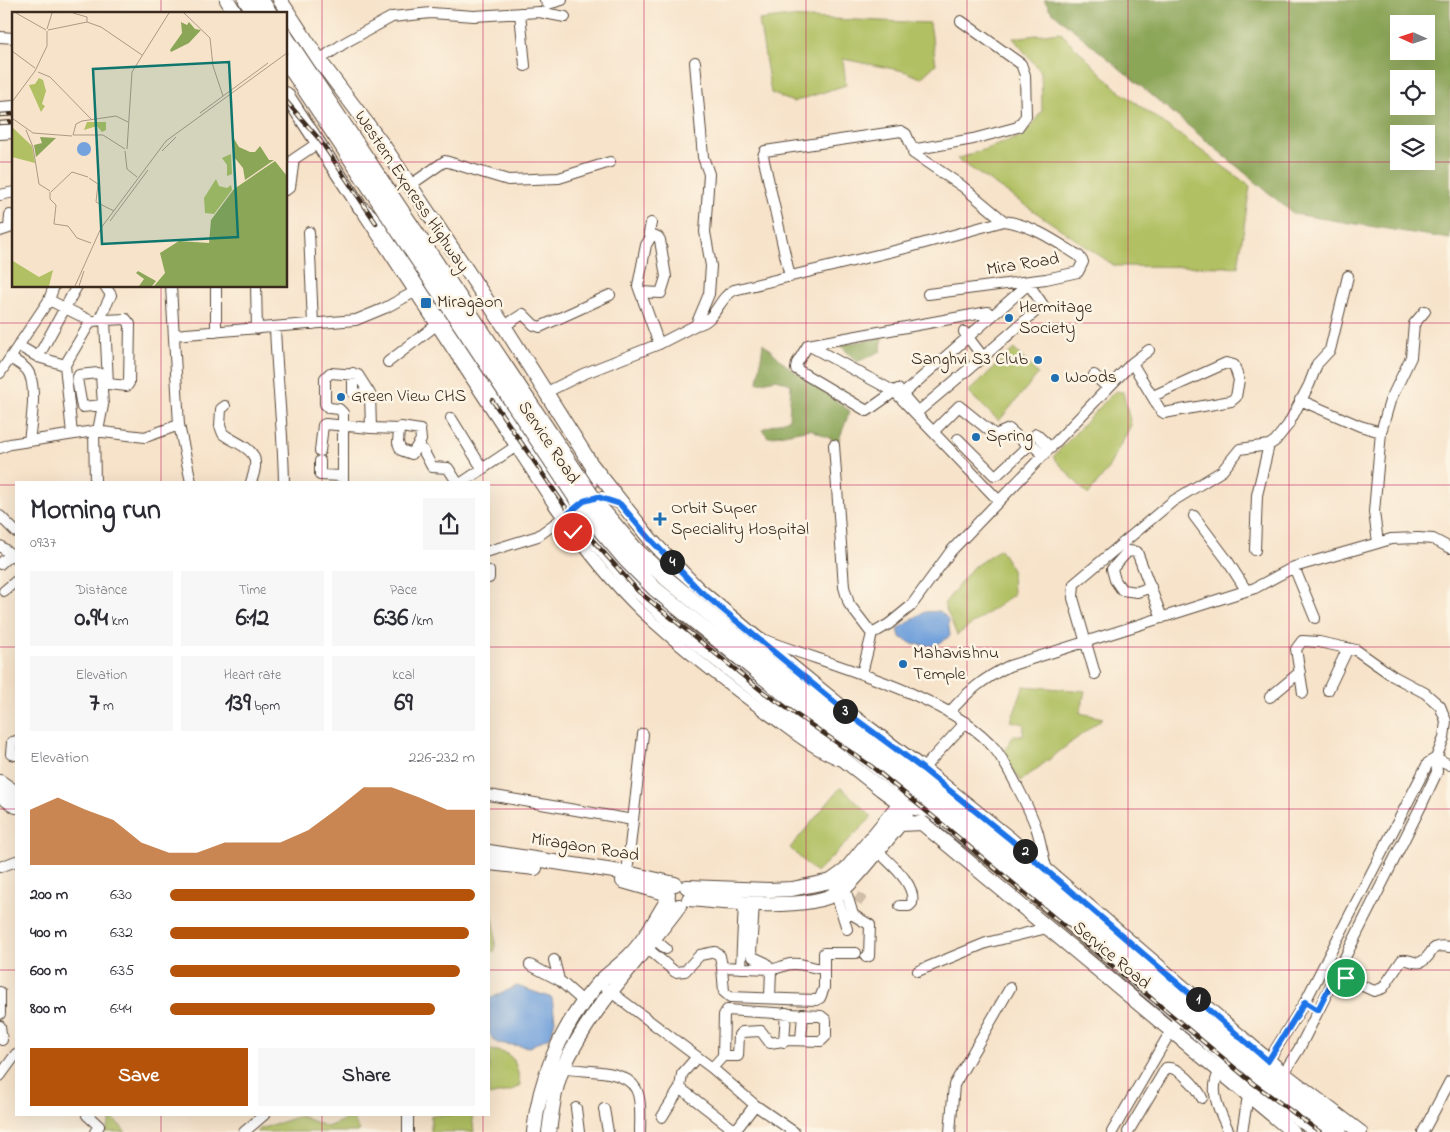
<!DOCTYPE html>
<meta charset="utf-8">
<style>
body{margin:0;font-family:"Indie Flower",sans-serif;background:#f7f7f7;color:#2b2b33;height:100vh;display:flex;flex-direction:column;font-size:19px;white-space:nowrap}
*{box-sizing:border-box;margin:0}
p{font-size:16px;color:#7c7c81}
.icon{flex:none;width:28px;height:28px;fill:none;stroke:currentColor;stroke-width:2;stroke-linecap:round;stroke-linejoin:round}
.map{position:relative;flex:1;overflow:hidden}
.sheet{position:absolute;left:15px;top:481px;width:475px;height:635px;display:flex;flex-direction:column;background:#fff;border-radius:0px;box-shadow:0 5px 20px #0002}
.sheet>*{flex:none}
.needle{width:32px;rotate:273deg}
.fabs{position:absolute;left:1390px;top:15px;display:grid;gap:10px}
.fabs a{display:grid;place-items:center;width:45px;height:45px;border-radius:0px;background:#fff;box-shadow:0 5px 20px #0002;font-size:25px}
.pin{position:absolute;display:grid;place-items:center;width:42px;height:42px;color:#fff;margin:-21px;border:2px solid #fff;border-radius:50%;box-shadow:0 1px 5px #0007}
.km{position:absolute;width:25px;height:25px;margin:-12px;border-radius:50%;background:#222;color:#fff;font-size:14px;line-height:25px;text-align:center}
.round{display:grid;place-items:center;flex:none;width:52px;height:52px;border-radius:0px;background:#f7f7f7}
.head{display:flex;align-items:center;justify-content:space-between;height:85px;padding:0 15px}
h1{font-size:28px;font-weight:700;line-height:38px}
.stats{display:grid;grid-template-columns:repeat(3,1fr);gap:8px;height:85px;padding:5px 15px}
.stats div{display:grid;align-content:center;border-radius:0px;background:#f7f7f7;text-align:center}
.stats b{font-size:25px;font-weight:700}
.stats small{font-size:14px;font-weight:400}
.stats p{font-size:14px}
.chart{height:140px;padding:10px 15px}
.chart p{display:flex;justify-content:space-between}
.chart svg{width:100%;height:90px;margin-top:5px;fill:#b45309;opacity:.7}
.action{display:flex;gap:10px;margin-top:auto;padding:10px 15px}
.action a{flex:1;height:58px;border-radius:0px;background:#b45309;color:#fff;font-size:20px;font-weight:700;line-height:58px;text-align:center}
.action a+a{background:#f7f7f7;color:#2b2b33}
ul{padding:0 15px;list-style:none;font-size:16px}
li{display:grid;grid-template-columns:80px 60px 1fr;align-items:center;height:38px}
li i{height:12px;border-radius:6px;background:#b45309}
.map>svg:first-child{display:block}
.green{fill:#b0c062;stroke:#767540}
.forest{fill:#8ca658;stroke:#64683b;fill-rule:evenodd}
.water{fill:#73a2dc;stroke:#57667d}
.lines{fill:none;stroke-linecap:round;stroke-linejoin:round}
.minor-tunnel{stroke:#d1bea8;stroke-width:10;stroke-dasharray:10 5;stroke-linecap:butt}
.minor-casing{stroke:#574638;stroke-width:12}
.major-casing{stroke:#574638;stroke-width:16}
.highway-casing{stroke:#574638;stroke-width:17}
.minor{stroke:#fff;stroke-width:10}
.major{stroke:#fff;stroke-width:14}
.highway{stroke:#fff;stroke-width:15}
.rail-casing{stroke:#3b2a1e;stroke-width:4.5}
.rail{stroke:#fcf5e5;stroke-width:2.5;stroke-dasharray:8;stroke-linecap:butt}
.highway-bridge-casing{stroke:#574638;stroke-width:17;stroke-linecap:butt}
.highway-bridge{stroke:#fff;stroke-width:15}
.route-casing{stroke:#fff;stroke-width:10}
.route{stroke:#1a73e8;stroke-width:6}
.grid{fill:none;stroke:#c2185b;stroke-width:1;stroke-opacity:0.55}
.poi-dot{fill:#1f6fb2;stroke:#fcf5e5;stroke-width:2}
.labels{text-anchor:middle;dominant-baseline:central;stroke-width:5;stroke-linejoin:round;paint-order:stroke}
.street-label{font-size:18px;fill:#3b2a1e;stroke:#fcf5e5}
.poi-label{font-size:18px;fill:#3b2a1e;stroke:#fcf5e5;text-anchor:start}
.inset-road{fill:none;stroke:#ac9985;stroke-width:1}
.view{fill:#0f766e;fill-opacity:0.15;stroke:#0f766e;stroke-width:2.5}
.inset-edge{fill:none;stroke:#3b2a1e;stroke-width:2.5}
</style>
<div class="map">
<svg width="1450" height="1132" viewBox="0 0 1450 1132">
<rect width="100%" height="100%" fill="#fcf5e5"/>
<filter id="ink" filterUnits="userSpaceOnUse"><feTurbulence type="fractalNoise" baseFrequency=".02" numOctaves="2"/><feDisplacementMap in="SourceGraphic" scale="10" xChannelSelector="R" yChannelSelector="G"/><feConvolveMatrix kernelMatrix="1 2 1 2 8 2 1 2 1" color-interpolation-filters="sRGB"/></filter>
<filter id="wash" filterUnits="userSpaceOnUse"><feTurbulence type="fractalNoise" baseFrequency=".0096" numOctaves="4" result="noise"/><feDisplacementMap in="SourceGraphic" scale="20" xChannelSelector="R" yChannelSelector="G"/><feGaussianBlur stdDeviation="1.12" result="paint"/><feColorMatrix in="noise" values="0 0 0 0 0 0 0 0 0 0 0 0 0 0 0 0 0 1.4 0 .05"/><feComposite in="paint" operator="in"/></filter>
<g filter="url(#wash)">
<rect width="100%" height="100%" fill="#f7e3ca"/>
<!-- green -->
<path class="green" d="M783,17L930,23L936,64L921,78L904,71L843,59L846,85L793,102L771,93L759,20Z
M1060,32L1118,90L1250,186L1238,267L1115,266L957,159L1023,136L1042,111L1041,72L1013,38Z
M1014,349L1038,374L999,421L968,392Z
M1115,391L1123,392L1131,425L1106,472L1088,495L1053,457Z
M1000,549L1012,569L1013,595L957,635L944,604L972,568Z
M1024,686L1085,691L1080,713L1103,718L1021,781L1003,754L1014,735L1023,736L1024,724L1011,721Z
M841,787L872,817L816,873L790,848Z
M489,901L495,929V951L489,952Z
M489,1050C515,1052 516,1061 520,1085L511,1091L489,1096Z
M431,1115H472L474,1132H431Z
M300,1116L327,1127L351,1117L360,1130L358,1132H257L260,1129Z
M112,1117L126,1132H105Z"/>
<!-- forest -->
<path class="forest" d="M1044,0H1450V239L1294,214L1051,11ZM1399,24H1426V51H1399ZM1399,79H1426V106H1399ZM1399,134H1426V161H1399Z
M882,338L881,351L857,362L840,345Z
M763,343L786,365L850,411L838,442L810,429L768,437L762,429L789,419L791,384L776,379L758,383Z"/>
<!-- water -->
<path class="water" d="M940,611L948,619L950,636L935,646L913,644L900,637L898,629L925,612Z
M517,986L552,998L555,1020L551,1036L529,1047L497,1043L489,1034V999Z"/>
</g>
<g filter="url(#ink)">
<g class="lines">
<!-- minor-tunnel -->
<path class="minor-tunnel" d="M856,896L866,903"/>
<defs>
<path id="minor" d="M545,0L548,4L562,0
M520,13L525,66
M961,21L1021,64L1025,75L1026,116L1018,127L973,139L917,149L913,153L962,186L1004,221
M0,37L14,38
M319,60L346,42L392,17L431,13L474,16L539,12L565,17
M409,186L445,161L508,180L559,178L610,162
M286,190L290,187L294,159L318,143
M0,195L14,192
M364,215L553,504C578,540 610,582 642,612C681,648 723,681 766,713C790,730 812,749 839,760
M0,231L9,228L10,215
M309,232L313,324
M652,235L646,245L638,286L659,344
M790,277L763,156L765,151L901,131L906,134L914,152
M171,286L179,425L191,482
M216,286V332
M256,286L257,329
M640,292L661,293L666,277L660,240L658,237L649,233L651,223
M49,300L91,321L105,320L108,384L127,386L129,383L130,324L126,319L105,320
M99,320L111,295L105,286
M696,325C716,322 717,299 734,290L910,247L1004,221C1033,225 1055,241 1079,256L1083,262L1078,272L1046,279L928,294
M504,326L523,314L534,325L540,327L610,295
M275,327C277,379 283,430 284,482
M964,332L983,357L920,410H916L903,395L904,393L1024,288L1030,286L1043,305L983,357
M174,335L356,320L385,308L418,290
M808,345L797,363L796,369L867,411L898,389
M19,346L38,357L65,365L91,321
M38,357L77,286
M11,358C16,362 23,365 27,370C38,384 31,424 29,441
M388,362L435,326
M1132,363L1161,411L1164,413L1231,401L1236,397L1239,380L1234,365L1226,363L1153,396
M65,365L72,434
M0,373L49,300L54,286
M353,373V393L370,394
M1094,375L1108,388
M545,393L583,374L659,344L696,325L709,294L711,266L705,232L709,174L703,157L695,62
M1300,400L1360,426L1381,432L1374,512L1378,543
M225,406L221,409L220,426L223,434C245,449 264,449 251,482
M451,418L482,468
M401,427L420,430L421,440L412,454L401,450L398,443L399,429Z
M371,428L399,429
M94,431L95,482
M98,431L103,405L101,375L98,373L79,375L77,379L82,407L103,405
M933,432L959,406L995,435L1009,429L1026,444V448L998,474L994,475L958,439
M1381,432L1390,401L1411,357L1414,324L1425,311
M1036,434L1051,448
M1029,442L1044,455
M834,445L844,587L849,604L872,634
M0,448L10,444L94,431L145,437L179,425
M423,450L432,467L448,468L457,482
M320,451L323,425L325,424L371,428L370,394L358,375L330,373L325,378V404L329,408L339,409L343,413V482
M320,461V475L342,476
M463,482L515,447
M590,492C594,485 590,473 591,464
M589,501L602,497L620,504
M999,501L1132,363L1149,350
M0,516L16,532
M1194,516L1227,560L1246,590
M0,546L16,558
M1255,550L1257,495L1269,445
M489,551L538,536L568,514
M0,564L11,554
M1294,567L1315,618
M489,571V578
M1151,587L1137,592L1122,590L1115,580L1112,569L1128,551L1137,552L1162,618
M4,591L16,581
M762,639C828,665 950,694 995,749C1007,764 1031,812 1037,830C1041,843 1043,857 1047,870
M862,673L872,634L889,624L911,606L951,551L999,501L895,392L808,345L988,312
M1095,674L1073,598L1074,584L1173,501L1222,471L1240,449L1269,445L1275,441L1288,425L1309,385L1317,364L1330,350L1348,276
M1328,690L1348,648
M1270,697L1300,672
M949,713C967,692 984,678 1009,666L1255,588L1294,567L1371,545L1391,539L1418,538L1433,539L1450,548
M16,741L12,742L11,754L16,755
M1436,758L1450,765
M919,773L966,722
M489,795L633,820L643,734
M878,851C890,864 916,883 912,903L909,906H900
M0,867L16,861
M627,873L633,820
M834,888L847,929
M845,888L853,915
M754,903L751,953L753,957L766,963L771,969C778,969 780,967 786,965C799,961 811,968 823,969
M843,915H853L870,925L869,956L866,957
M654,939L666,949
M647,948L675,972L685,971L700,955L715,952L720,956L722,967L771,969L770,998
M554,960L559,980L584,1002
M530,965L559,980
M722,967L724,992L730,997L816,1000L820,998L824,988V953H856
M741,968L744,903
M918,971L986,943L1047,928
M1345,978L1374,991L1383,988L1402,960C1408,958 1416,965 1421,962C1435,955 1427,943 1450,947
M607,989L712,1068L755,1105L794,1132
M0,992V1014
M0,1026L2,1040
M801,1040L803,1014
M784,1042L786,1013
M1265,1066L1305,1002L1428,763L1436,758
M562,1068C584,1073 623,1067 636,1089C642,1100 640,1119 640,1132
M712,1068L723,1056L724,1015L727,1010L821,1016L826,1020V1036L821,1041L789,1040L770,1043L761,1031L742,1032L739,1035L738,1056H723
M1219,1073C1208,1092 1221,1114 1229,1132
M0,1076L16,1054
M1280,1079L1299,1049L1422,804L1437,772L1436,758L1444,738L1446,721L1440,706L1425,693L1393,676L1356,650L1319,642L1302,641L1296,649L1303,693
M680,1088L682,1074L696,1058
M576,1108L579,1132
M604,1109L608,1132
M87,1115L99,1126L95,1132
M662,1117L680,1088L733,1129
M244,1132L264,1115
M408,1132V1115
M729,1132L739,1126L755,1105
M950,1132L954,1085L1010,988
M1112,1132L1182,1012
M1128,1132L1166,1068C1179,1066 1197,1087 1202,1098
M1242,1132L1248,1096
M1423,1132L1450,1081"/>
<path id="major" d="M227,0L236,14
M280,0L319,60L383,145L504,326L591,464L651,540L699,590L754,636L855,718L923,769L1011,840L1284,1074L1360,1132
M286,94L360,207L390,234L541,467L571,512L630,584L678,629L881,789C898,802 907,809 929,810
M0,109L14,108
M0,132L14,131
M0,782L16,793
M0,795L16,806
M900,824L922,823L1293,1132
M489,852L627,873L675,884
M489,863L535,868
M623,881L668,894
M687,887L769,890L792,889L831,881L845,871L905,797
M689,899C727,902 817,914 846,887C868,866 885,840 906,817
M534,1132C539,1079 561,1027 596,986C604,976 617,968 627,958C644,942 656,919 668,899
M549,1132C552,1111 554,1088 563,1068C591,1007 639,960 679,906"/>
<path id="highway" d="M246,0L255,14
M261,0L270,14
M789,679C896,767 1005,850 1110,939C1187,1003 1257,1075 1339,1132
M781,691L1000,865L1194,1029L1261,1090L1318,1132"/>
</defs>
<!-- minor casing -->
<use href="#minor" class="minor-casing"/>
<!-- major casing -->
<use href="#major" class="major-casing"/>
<!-- highway casing -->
<use href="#highway" class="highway-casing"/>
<!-- minor -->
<use href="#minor" class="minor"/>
<!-- major -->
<use href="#major" class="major"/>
<!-- highway -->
<use href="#highway" class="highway"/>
<defs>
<path id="rail" d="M286,101L320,140L376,223
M0,115L14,114
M0,123L14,122
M492,400L573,518L638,591L762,691L871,766L942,824L1254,1084L1320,1132"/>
</defs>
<!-- rail casing -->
<use href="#rail" class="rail-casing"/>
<!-- rail -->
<use href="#rail" class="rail"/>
<defs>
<path id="highway-bridge" d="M286,38L597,504L636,550L667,579L789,679
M286,61L586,513L626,560L655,589L781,691"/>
</defs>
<!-- highway-bridge casing -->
<use href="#highway-bridge" class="highway-bridge-casing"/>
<!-- highway-bridge -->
<use href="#highway-bridge" class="highway-bridge"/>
</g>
</g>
<g class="lines" filter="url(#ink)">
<defs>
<path id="route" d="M573,532L563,518L584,501L598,497L620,504L651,540L699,590L854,718L923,769L1011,840L1268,1061L1305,1002L1318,1010L1335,976L1342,979L1346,978"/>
</defs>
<!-- route casing -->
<use href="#route" class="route-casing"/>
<!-- route -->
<use href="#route" class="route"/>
</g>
<!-- grid -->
<path class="grid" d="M161,0V14M322,0V482M483,0V482M644,0V1132M806,0V1132M967,0V1132M1128,0V1132M1289,0V1132M0,162H14M286,162H1450M161,286V482M0,323H1450M0,485H16M489,485H1450M0,647H16M489,647H1450M0,809H16M489,809H1450M0,970H16M489,970H1450M161,1115V1132M322,1115V1132M483,1115V1132"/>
<!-- markers -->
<g class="poi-dot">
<rect x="420" y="297" width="12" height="12" rx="2.5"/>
<circle cx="1009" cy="318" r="5"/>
<circle cx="1038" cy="360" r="5"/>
<circle cx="1055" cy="378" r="5"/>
<circle cx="341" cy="397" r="5"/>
<circle cx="976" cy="437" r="5"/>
<path d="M657.5 511.5h5v5h5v5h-5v5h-5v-5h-5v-5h5z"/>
<circle cx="903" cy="664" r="5"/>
</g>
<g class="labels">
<!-- street labels -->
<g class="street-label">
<text transform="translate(411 192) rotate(56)">Western Express Highway</text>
<text transform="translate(1023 265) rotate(-9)">Mira Road</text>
<text transform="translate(548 443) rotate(56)">Service Road</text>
<text transform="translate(585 848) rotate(9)">Miragaon Road</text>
<text transform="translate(1111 956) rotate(40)">Service Road</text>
</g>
<!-- poi labels -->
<g class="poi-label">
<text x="437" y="303">Miragaon</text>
<text x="1019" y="308">Hermitage<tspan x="1019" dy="21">Society</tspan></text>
<text x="1028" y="360" text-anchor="end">Sanghvi S3 Club</text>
<text x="1065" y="378">Woods</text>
<text x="351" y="397">Green View CHS</text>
<text x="986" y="437">Spring</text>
<text x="671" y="509">Orbit Super<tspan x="671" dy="21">Speciality Hospital</tspan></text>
<text x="913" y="654">Mahavishnu<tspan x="913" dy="21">Temple</tspan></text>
</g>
</g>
<!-- overview -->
<g transform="translate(12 12)">
<rect width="275" height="275" fill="#f7e3ca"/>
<path d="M27,66L31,68L34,79L30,92L33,94L29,100L17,73L23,72ZM75,110H94V118L90,120L85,114L72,118ZM0,115L20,134L23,151L0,145ZM219,142L220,162L215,164V153L210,146ZM204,167L207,174L215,176L219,173L220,178L202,202L193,201L192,186ZM1,249L27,265L41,258L37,274H0Z" fill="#b0c062"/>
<path d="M169,10L175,13L177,10L183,17L189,18L177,31L159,40L158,38L170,21ZM28,125L44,126L24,145L22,133L30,131ZM222,127L227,135L238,140H243L248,134L257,148H262L233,168L231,156L222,145ZM263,149L275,164V274H142L153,261L148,241L167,229L197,231L199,208L222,177ZM126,259L144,269L140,274H127L132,267L124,261Z" fill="#8ca658"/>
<path d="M65 137a7 7 0 1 1 14 0a7 7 0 1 1-14 0Z" fill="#73a2dc"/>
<path class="inset-road" d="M4,1L34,18M61,1L75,5V10L89,15L130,43M172,1L198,26L201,54L211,84M35,17L40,1M36,18L75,10M0,39L23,56M26,60L38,65L79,107M0,90L23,59L35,34V19M188,101L256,51M0,106L21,121L60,124M14,118L21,135L27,172L38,179M61,123L64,112L70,109L104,104L116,110M61,123H91L113,137M115,137L120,60L157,1M113,139L115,157L125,165M150,139L164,125M77,166L86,172L84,190L102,199M38,180V187L44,193L42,212L56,214L65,226L79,231M39,180L60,160L76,165M98,209L136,158M63,274L89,216L154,129L275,41M67,274L72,259"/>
<path class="view" d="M217,50L226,225L90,232L81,57Z"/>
<rect width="275" height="275" class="inset-edge"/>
</g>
</svg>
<div class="fabs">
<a><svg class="needle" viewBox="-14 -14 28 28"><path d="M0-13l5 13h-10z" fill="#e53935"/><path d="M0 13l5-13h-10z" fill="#7c7c81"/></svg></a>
<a><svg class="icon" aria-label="locate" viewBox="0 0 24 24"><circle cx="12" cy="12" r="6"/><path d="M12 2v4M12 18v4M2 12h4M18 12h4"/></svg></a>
<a><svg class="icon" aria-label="layers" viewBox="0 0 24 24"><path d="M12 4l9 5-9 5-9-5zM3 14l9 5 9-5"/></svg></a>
</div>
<div class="pin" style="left:1346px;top:978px;background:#1e9e55"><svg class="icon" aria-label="arrive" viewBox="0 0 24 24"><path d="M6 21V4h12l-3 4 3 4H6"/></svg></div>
<div class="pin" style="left:573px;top:532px;background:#d93025"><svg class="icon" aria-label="check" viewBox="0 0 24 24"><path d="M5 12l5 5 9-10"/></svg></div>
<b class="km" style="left:1198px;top:999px">1</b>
<b class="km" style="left:1025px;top:851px">2</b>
<b class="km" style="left:845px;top:711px">3</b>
<b class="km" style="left:672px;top:562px">4</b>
<section class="sheet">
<div class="head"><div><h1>Morning run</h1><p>09:37</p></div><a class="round"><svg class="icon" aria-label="share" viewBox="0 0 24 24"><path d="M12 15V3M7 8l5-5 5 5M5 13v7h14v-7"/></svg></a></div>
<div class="stats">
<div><p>Distance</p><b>0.94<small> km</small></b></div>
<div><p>Time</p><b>6:12</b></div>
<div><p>Pace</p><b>6:36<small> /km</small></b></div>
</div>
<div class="stats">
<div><p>Elevation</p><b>7<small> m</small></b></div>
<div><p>Heart rate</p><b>139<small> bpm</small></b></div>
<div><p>kcal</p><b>69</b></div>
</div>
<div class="chart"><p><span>Elevation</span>226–232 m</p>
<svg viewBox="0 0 160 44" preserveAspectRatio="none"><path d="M0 44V17L10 11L20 17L30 22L40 33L50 38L60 38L70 33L80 33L90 33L100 27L110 17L120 6L130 6L140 11L150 17L160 17V44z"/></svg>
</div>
<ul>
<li><b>200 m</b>6:30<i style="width:100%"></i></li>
<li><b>400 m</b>6:32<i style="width:98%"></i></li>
<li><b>600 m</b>6:35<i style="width:95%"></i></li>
<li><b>800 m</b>6:44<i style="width:87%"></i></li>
</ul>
<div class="action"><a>Save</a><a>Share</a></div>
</section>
</div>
